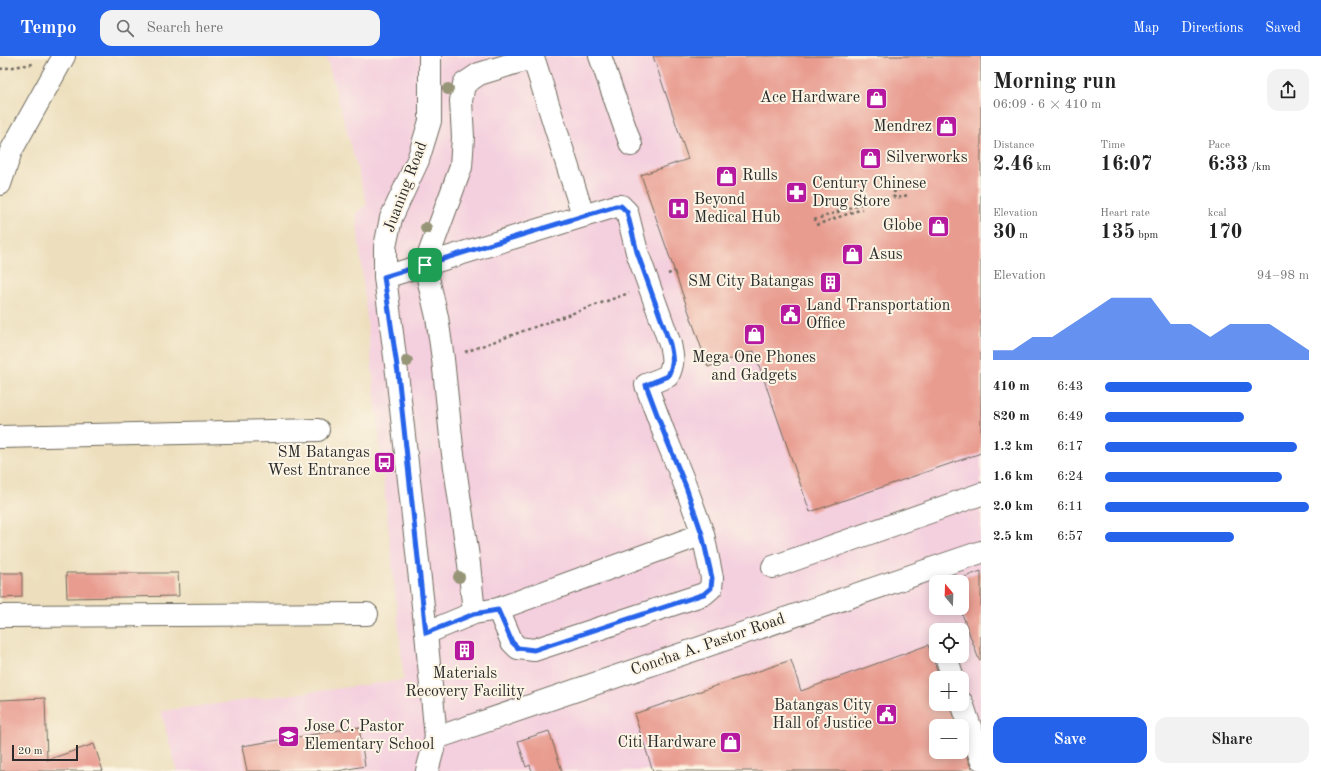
<!DOCTYPE html>
<meta charset="utf-8">
<style>
body{margin:0;font-family:"Old Standard TT",serif;background:#f2f2f2;color:#222;height:100vh;display:flex;flex-direction:column;font-size:15px;white-space:nowrap}
*{box-sizing:border-box;margin:0}
p{font-size:13px;color:#767676}
.icon{flex:none;width:22px;height:22px;fill:none;stroke:currentColor;stroke-width:2;stroke-linecap:round;stroke-linejoin:round}
.map{position:relative;flex:1;overflow:hidden}
.details{display:flex;flex-direction:column;background:#fff;width:340px}
.details>*{flex:none}
.needle{width:26px;rotate:341deg}
.tools{position:absolute;left:929px;top:519px;display:grid;gap:8px}
.tools a{display:grid;place-items:center;width:40px;height:40px;border-radius:8px;background:#fff;box-shadow:0 2px 10px #0003;font-size:20px}
.scale{position:absolute;left:12px;bottom:10px;width:66px;box-sizing:border-box;padding-left:4px;border:2px solid #2b2b2b;border-top:0;font-size:11px;line-height:14px;white-space:nowrap;color:#2b2b2b;-webkit-text-stroke:3px #fcf5e5;paint-order:stroke}
.pin{position:absolute;display:grid;place-items:center;width:34px;height:34px;color:#fff;margin:-17px;border-radius:8px;box-shadow:0 2px 6px #0006}
.round{display:grid;place-items:center;flex:none;width:42px;height:42px;border-radius:12px;background:#f2f2f2}
.head{display:flex;align-items:center;justify-content:space-between;height:68px;padding:0 12px}
h1{font-size:22px;font-weight:700;line-height:30px}
.figures{display:grid;grid-template-columns:repeat(3,1fr);gap:6px;height:68px;padding:4px 12px}
.figures div{display:grid;align-content:center}
.figures b{font-size:20px;font-weight:700}
.figures small{font-size:11px;font-weight:400}
.figures p{font-size:11px}
.chart{height:112px;padding:8px 12px}
.chart p{display:flex;justify-content:space-between}
.chart svg{width:100%;height:72px;margin-top:4px;fill:#2563eb;opacity:.7}
.button{display:flex;gap:8px;margin-top:auto;padding:8px 12px}
.button a{flex:1;height:46px;border-radius:12px;background:#2563eb;color:#fff;font-size:16px;font-weight:700;line-height:46px;text-align:center}
.button a+a{background:#f2f2f2;color:#222}
ul{padding:0 12px;list-style:none;font-size:13px}
li{display:grid;grid-template-columns:64px 48px 1fr;align-items:center;height:30px}
li i{height:10px;border-radius:5px;background:#2563eb}
header{display:flex;align-items:center;gap:24px;box-sizing:border-box;height:56px;padding:0 20px;background:#2563eb;color:#fff}
header strong{font-size:19px}
nav{display:flex;gap:22px;margin-inline-start:auto;font-size:14px}
.search{width:280px;height:36px;background:#f2f2f2;display:flex;align-items:center;gap:10px;box-sizing:border-box;padding:0 14px;border-radius:12px;color:#767676;font-size:15px}
main{display:flex;flex:1;min-height:0}
.map>svg:first-child{display:block}
.built{fill:#f4cfde;fill-rule:evenodd}
.building{fill:#e89b8f}
.lines{fill:none;stroke-linecap:round;stroke-linejoin:round}
.minor-casing{stroke:#6f6a5e;stroke-width:24}
.path{stroke:#6f6a5e;stroke-width:2.5;stroke-dasharray:3 3;stroke-linecap:butt}
.minor{stroke:#fff;stroke-width:22}
.tree{fill:#969577}
.route-casing{stroke:#fff;stroke-width:8}
.route{stroke:#2563eb;stroke-width:5}
.labels{text-anchor:middle;dominant-baseline:central;stroke-width:4;stroke-linejoin:round;paint-order:stroke}
.poi-label{font-size:16px;fill:#2b2b2b;stroke:#fcf5e5;text-anchor:end}
.street-label{font-size:16px;fill:#2b2b2b;stroke:#fcf5e5}
</style>
<header>
<strong>Tempo</strong>
<div class="search"><svg class="icon" aria-label="search" viewBox="0 0 24 24"><circle cx="10" cy="10" r="6"/><path d="M15 15l6 6"/></svg>Search here</div>
<nav><a>Map</a><a>Directions</a><a>Saved</a></nav>
</header>
<main>
<div class="map">
<svg width="981" height="715" viewBox="0 0 981 715">
<rect width="100%" height="100%" fill="#fcf5e5"/>
<filter id="ink" filterUnits="userSpaceOnUse"><feTurbulence type="fractalNoise" baseFrequency=".025" numOctaves="2"/><feDisplacementMap in="SourceGraphic" scale="8" xChannelSelector="R" yChannelSelector="G"/><feConvolveMatrix kernelMatrix="1 2 1 2 8 2 1 2 1" color-interpolation-filters="sRGB"/></filter>
<filter id="wash" filterUnits="userSpaceOnUse"><feTurbulence type="fractalNoise" baseFrequency=".012" numOctaves="4" result="noise"/><feDisplacementMap in="SourceGraphic" scale="16" xChannelSelector="R" yChannelSelector="G"/><feGaussianBlur stdDeviation="0.9" result="paint"/><feColorMatrix in="noise" values="0 0 0 0 0 0 0 0 0 0 0 0 0 0 0 0 0 1.4 0 .05"/><feComposite in="paint" operator="in"/></filter>
<g filter="url(#wash)">
<rect width="100%" height="100%" fill="#eddfbd"/>
<!-- built -->
<path class="built" d="M326,0H981V715H177L161,655L404,624L356,157L367,148ZM936,526H962V552H936ZM936,574H962V600H936ZM936,622H962V648H936ZM936,670H962V696H936Z"/>
<g id="blocks">
<!-- building -->
<path class="building" d="M653,0H981V397L810,456L754,295L708,311L655,159L641,119L688,103Z
M981,515V603L979,604L960,552H962V526H951Z
M0,517H22V541L0,542Z
M66,517H178L179,540L67,542Z
M928,589L940,622H936V648H949L957,670H936V696H962V686L969,707L973,715H653L634,658L791,604L801,635Z
M45,642L47,704L94,688L103,715H0V644Z
M359,671L365,710L338,715H247L242,690Z
M549,675L562,715H532L530,709L526,711L518,685Z"/>
</g>
</g>
<g filter="url(#ink)">
<use href="#blocks" fill-opacity="0" stroke="#6f6a5e" stroke-width="1"/>
<g class="lines">
<defs>
<path id="minor" d="M600,0L631,89
M0,128L11,95L64,0
M385,221L616,150H621L627,156L637,196L670,288C673,302 674,307 668,320L646,329L664,377L686,431L703,478L712,522L711,532L704,538L534,594L518,592L512,586L498,553
M0,381L318,374
M773,511L981,438
M474,557L469,508L452,391L443,303L437,261L425,209L461,111L463,81L461,45L464,28L479,18L531,2L535,7L583,159
M0,560L367,558
M426,577L474,557L498,553L703,478
M946,600L953,622
M962,647L981,703
M436,682L981,496
M427,715L436,682L426,577L397,317L385,221V191L391,162L418,104L430,65V0"/>
</defs>
<!-- minor casing -->
<use href="#minor" class="minor-casing"/>
<!-- path -->
<path class="path" d="M0,13L33,8
M907,131L894,136L893,140L896,142L908,139
M814,164L861,148
M816,169L862,153
M668,218L675,215
M465,296L629,237"/>
<!-- minor -->
<use href="#minor" class="minor"/>
</g>
<!-- trees -->
<g class="tree">
<circle cx="448" cy="33" r="6"/>
<circle cx="426" cy="172" r="6"/>
<circle cx="407" cy="305" r="6"/>
<circle cx="459" cy="521" r="6"/>
</g>
</g>
<g class="lines" filter="url(#ink)">
<defs>
<path id="route" d="M616,150H621L627,156L637,196L670,288C673,302 674,307 668,320L646,329L664,377L686,431L702,478L712,522L711,532L704,538L534,594L518,592L512,586L498,554L474,558L426,577L398,317L384,221Z"/>
</defs>
<!-- route casing -->
<use href="#route" class="route-casing"/>
<!-- route -->
<use href="#route" class="route"/>
</g>
<!-- icons -->
<defs>
<symbol id="shop-square" viewBox="-11 -11 22 22"><rect x="-9" y="-9" width="18" height="18" rx="4" fill="#b5179e" stroke="#fcf5e5"/><path d="M-5-2.5h2.3a2.7 3.5 0 0 1 5.4 0H5L5.5 6h-11ZM-1.5-2.5h3a1.5 2.3 0 0 0-3 0Z" fill="#fff"/></symbol>
<symbol id="pharmacy-square" viewBox="-11 -11 22 22"><rect x="-9" y="-9" width="18" height="18" rx="4" fill="#b5179e" stroke="#fcf5e5"/><path d="M-2-6h4v4h4v4h-4v4h-4v-4h-4v-4h4Z" fill="#fff"/></symbol>
<symbol id="hospital-square" viewBox="-11 -11 22 22"><rect x="-9" y="-9" width="18" height="18" rx="4" fill="#b5179e" stroke="#fcf5e5"/><path d="M-5-5h3v3.5h4V-5h3V5h-3V1.5h-4V5h-3Z" fill="#fff"/></symbol>
<symbol id="building-square" viewBox="-11 -11 22 22"><rect x="-9" y="-9" width="18" height="18" rx="4" fill="#b5179e" stroke="#fcf5e5"/><path d="M-4-6H4V6H1V3H-1V6H-4ZM-2.5-4.3h1.7v1.8h-1.7ZM.8-4.3h1.7v1.8H.8ZM-2.5-1h1.7V.8h-1.7ZM.8-1h1.7V.8H.8Z" fill="#fff"/></symbol>
<symbol id="civic-square" viewBox="-11 -11 22 22"><rect x="-9" y="-9" width="18" height="18" rx="4" fill="#b5179e" stroke="#fcf5e5"/><path d="M-.6-6.5H3V-4.5H.6V-3L4-1V1h2V6H-6V1h2V-1L-.6-3ZM-1.2 2.5V6h2.4V2.5Z" fill="#fff"/></symbol>
<symbol id="bus-square" viewBox="-11 -11 22 22"><rect x="-9" y="-9" width="18" height="18" rx="4" fill="#b5179e" stroke="#fcf5e5"/><path d="M-5-6H5V4H4V6H2V4H-2V6H-4V4H-5ZM-3.5-4V0h7V-4ZM-3.5 1.2v1.5H-2V1.2ZM2 1.2v1.5H3.5V1.2Z" fill="#fff"/></symbol>
<symbol id="school-square" viewBox="-11 -11 22 22"><rect x="-9" y="-9" width="18" height="18" rx="4" fill="#b5179e" stroke="#fcf5e5"/><path d="M0-5L7-2L0 1L-7-2ZM-4 1L0 2.5L4 1V4Q0 6-4 4Z" fill="#fff"/></symbol>
</defs>
<g fill-rule="evenodd">
<use href="#shop-square" x="864" y="30" width="25" height="25"/>
<use href="#shop-square" x="934" y="58" width="25" height="25"/>
<use href="#shop-square" x="858" y="90" width="25" height="25"/>
<use href="#shop-square" x="714" y="108" width="25" height="25"/>
<use href="#pharmacy-square" x="784" y="124" width="25" height="25"/>
<use href="#hospital-square" x="666" y="140" width="25" height="25"/>
<use href="#shop-square" x="926" y="158" width="25" height="25"/>
<use href="#shop-square" x="840" y="186" width="25" height="25"/>
<use href="#building-square" x="818" y="214" width="25" height="25"/>
<use href="#civic-square" x="778" y="246" width="25" height="25"/>
<use href="#shop-square" x="742" y="266" width="25" height="25"/>
<use href="#bus-square" x="372" y="394" width="25" height="25"/>
<use href="#building-square" x="452" y="582" width="25" height="25"/>
<use href="#civic-square" x="874" y="646" width="25" height="25"/>
<use href="#school-square" x="276" y="668" width="25" height="25"/>
<use href="#shop-square" x="718" y="674" width="25" height="25"/>
</g>
<g class="labels">
<!-- poi labels -->
<g class="poi-label">
<text x="860" y="42">Ace Hardware</text>
<text x="932" y="71">Mendrez</text>
<text x="886" y="102" text-anchor="start">Silverworks</text>
<text x="742" y="120" text-anchor="start">Rulls</text>
<text x="812" y="128" text-anchor="start">Century Chinese<tspan x="812" dy="18">Drug Store</tspan></text>
<text x="694" y="144" text-anchor="start">Beyond<tspan x="694" dy="18">Medical Hub</tspan></text>
<text x="922" y="170">Globe</text>
<text x="868" y="199" text-anchor="start">Asus</text>
<text x="814" y="226">SM City Batangas</text>
<text x="806" y="250" text-anchor="start">Land Transportation<tspan x="806" dy="18">Office</tspan></text>
<text x="754" y="302" text-anchor="middle">Mega One Phones<tspan x="754" dy="18">and Gadgets</tspan></text>
<text x="370" y="397">SM Batangas<tspan x="370" dy="18">West Entrance</tspan></text>
<text x="465" y="618" text-anchor="middle">Materials<tspan x="465" dy="18">Recovery Facility</tspan></text>
<text x="872" y="650">Batangas City<tspan x="872" dy="18">Hall of Justice</tspan></text>
<text x="304" y="671" text-anchor="start">Jose C. Pastor<tspan x="304" dy="18">Elementary School</tspan></text>
<text x="716" y="687">Citi Hardware</text>
</g>
<!-- street labels -->
<g class="street-label">
<text transform="translate(406 131) rotate(-69)">Juaning Road</text>
<text transform="translate(708 589) rotate(-19)">Concha A. Pastor Road</text>
</g>
</g>
</svg>
<div class="tools">
<a><svg class="needle" viewBox="-14 -14 28 28"><path d="M0-13l5 13h-10z" fill="#e53935"/><path d="M0 13l5-13h-10z" fill="#767676"/></svg></a>
<a><svg class="icon" aria-label="locate" viewBox="0 0 24 24"><circle cx="12" cy="12" r="6"/><path d="M12 2v4M12 18v4M2 12h4M18 12h4"/></svg></a>
<a>+</a>
<a>−</a>
</div>
<div class="scale">20 m</div>
<div class="pin" style="left:425px;top:209px;background:#1e9e55"><svg class="icon" aria-label="arrive" viewBox="0 0 24 24"><path d="M6 21V4h12l-3 4 3 4H6"/></svg></div>
</div>
<section class="details">
<div class="head"><div><h1>Morning run</h1><p>06:09 · 6 × 410 m</p></div><a class="round"><svg class="icon" aria-label="share" viewBox="0 0 24 24"><path d="M12 15V3M7 8l5-5 5 5M5 13v7h14v-7"/></svg></a></div>
<div class="figures">
<div><p>Distance</p><b>2.46<small> km</small></b></div>
<div><p>Time</p><b>16:07</b></div>
<div><p>Pace</p><b>6:33<small> /km</small></b></div>
</div>
<div class="figures">
<div><p>Elevation</p><b>30<small> m</small></b></div>
<div><p>Heart rate</p><b>135<small> bpm</small></b></div>
<div><p>kcal</p><b>170</b></div>
</div>
<div class="chart"><p><span>Elevation</span>94–98 m</p>
<svg viewBox="0 0 160 44" preserveAspectRatio="none"><path d="M0 44V38L10 38L20 30L30 30L40 22L50 14L60 6L70 6L80 6L90 22L100 22L110 30L120 22L130 22L140 22L150 30L160 38V44z"/></svg>
</div>
<ul>
<li><b>410 m</b>6:43<i style="width:72%"></i></li>
<li><b>820 m</b>6:49<i style="width:68%"></i></li>
<li><b>1.2 km</b>6:17<i style="width:94%"></i></li>
<li><b>1.6 km</b>6:24<i style="width:87%"></i></li>
<li><b>2.0 km</b>6:11<i style="width:100%"></i></li>
<li><b>2.5 km</b>6:57<i style="width:63%"></i></li>
</ul>
<div class="button"><a>Save</a><a>Share</a></div>
</section>
</main>
